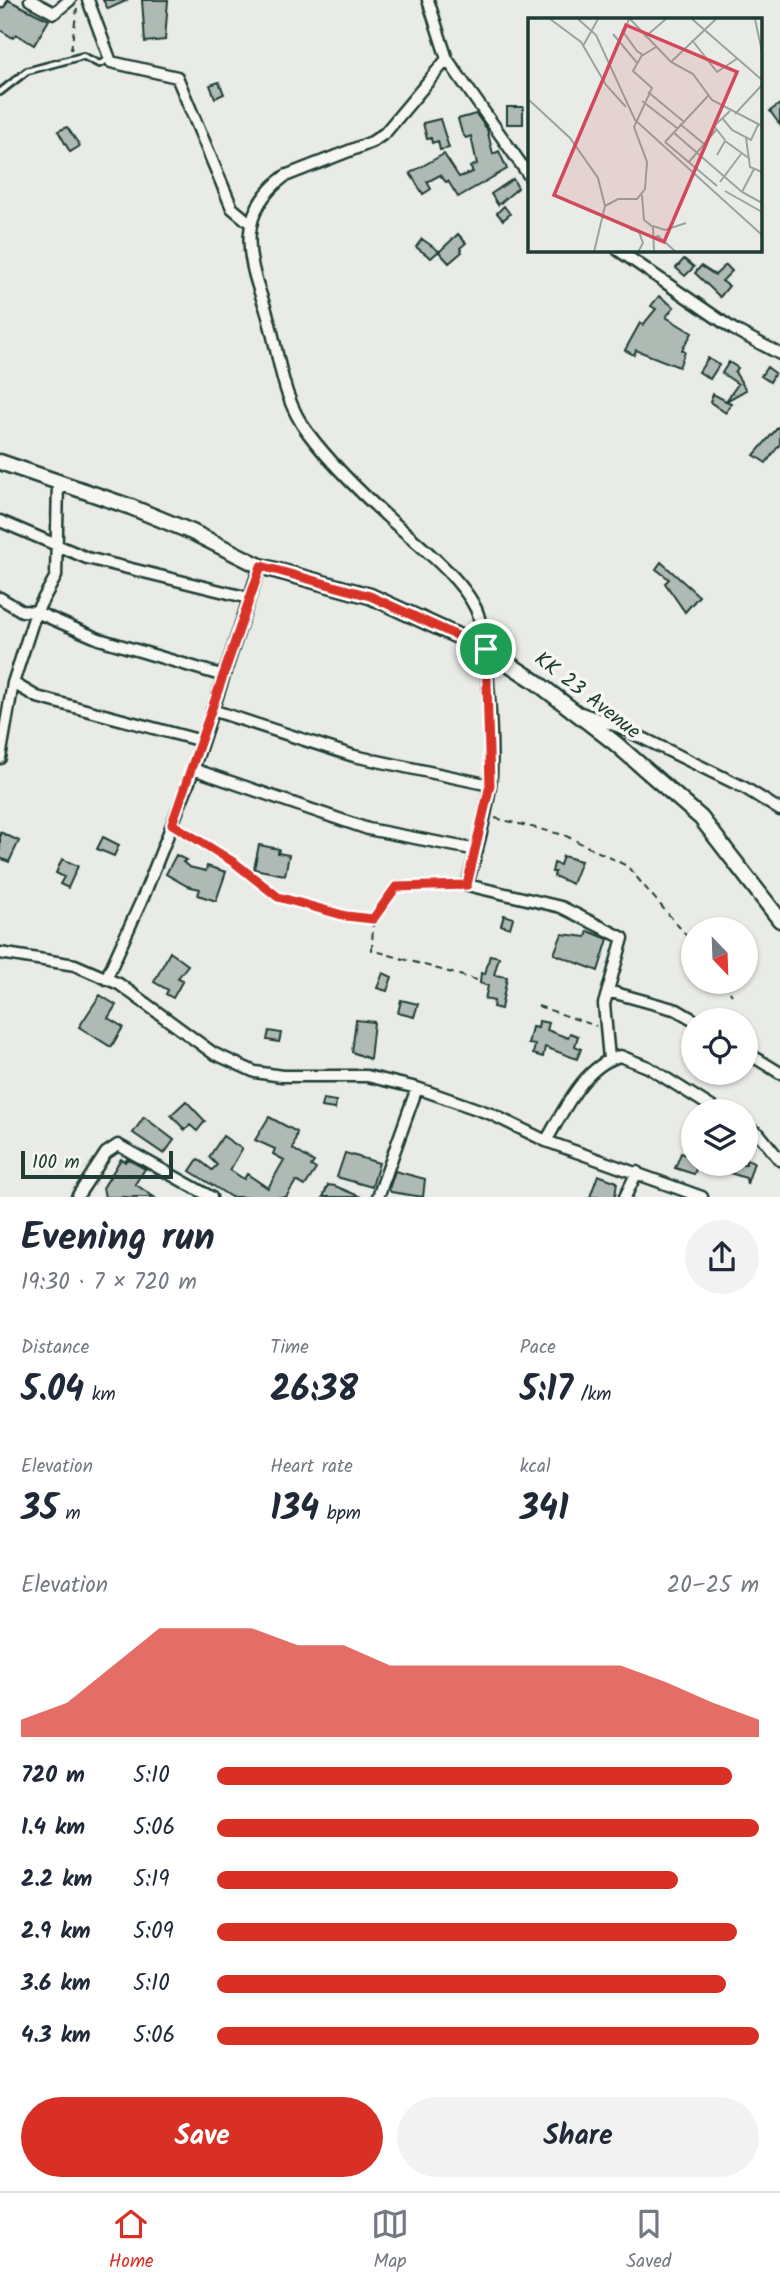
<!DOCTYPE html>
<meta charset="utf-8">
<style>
body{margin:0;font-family:Kalam,sans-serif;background:#f2f2f3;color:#1f2937;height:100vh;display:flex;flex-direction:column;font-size:26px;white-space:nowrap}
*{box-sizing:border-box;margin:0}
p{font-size:23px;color:#747a83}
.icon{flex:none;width:38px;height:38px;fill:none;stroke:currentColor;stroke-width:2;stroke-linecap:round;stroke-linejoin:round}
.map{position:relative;height:1197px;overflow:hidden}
.details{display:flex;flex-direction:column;background:#fff;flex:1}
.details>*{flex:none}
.needle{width:46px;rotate:157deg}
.fabs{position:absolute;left:681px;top:917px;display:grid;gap:14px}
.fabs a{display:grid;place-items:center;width:77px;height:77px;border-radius:50%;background:#fff;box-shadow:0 2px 5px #0004;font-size:35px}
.scale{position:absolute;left:21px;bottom:18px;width:152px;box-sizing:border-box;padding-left:7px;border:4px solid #1f3d34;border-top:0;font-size:19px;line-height:24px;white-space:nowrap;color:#1f3d34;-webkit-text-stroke:5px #f6f6f2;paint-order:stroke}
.pin{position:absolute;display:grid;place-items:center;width:60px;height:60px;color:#fff;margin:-30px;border:4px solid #fff;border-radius:50%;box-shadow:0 2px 7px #0007}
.round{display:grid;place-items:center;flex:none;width:74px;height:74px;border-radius:37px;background:#f2f2f3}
.summary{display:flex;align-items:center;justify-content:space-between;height:119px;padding:0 21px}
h1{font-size:38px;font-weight:600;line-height:52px}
.stats{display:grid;grid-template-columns:repeat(3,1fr);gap:10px;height:119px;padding:7px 21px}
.stats div{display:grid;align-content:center}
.stats b{font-size:35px;font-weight:600}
.stats small{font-size:19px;font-weight:400}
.stats p{font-size:19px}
.chart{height:196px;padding:14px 21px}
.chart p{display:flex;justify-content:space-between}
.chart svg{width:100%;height:126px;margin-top:7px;fill:#d93025;opacity:.7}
.cta{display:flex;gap:14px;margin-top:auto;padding:14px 21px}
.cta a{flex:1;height:80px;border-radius:42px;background:#d93025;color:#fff;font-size:28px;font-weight:600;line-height:80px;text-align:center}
.cta a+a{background:#f2f2f3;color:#1f2937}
ul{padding:0 21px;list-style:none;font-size:23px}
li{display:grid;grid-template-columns:112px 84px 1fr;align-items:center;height:52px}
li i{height:18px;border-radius:9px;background:#d93025}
.dock{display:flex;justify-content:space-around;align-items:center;height:98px;border-top:2px solid #e0e1e3;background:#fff;font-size:19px;color:#747a83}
.dock a{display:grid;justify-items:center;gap:4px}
.dock .current{color:#d93025}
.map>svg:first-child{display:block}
.building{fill:#b0bab5;stroke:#1f3d34;stroke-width:2}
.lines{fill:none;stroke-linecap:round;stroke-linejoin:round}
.lane-casing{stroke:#1f3d34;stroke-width:10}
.street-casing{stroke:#1f3d34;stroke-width:15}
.secondary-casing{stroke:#1f3d34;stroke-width:19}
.path{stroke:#1f3d34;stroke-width:2;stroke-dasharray:7 5;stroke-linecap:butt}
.lane{stroke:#f6f6f2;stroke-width:4.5}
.street{stroke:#f6f6f2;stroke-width:10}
.secondary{stroke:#f6f6f2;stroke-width:14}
.route-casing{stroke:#fff;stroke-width:14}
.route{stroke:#d93025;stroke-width:9}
.labels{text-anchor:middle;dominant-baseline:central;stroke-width:7;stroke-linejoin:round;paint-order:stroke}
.street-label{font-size:21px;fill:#1f3d34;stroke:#f6f6f2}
.inset-road{fill:none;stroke:#98a59f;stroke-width:2}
.view{fill:#d1495b;fill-opacity:0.15;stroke:#d1495b;stroke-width:3.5}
.inset-edge{fill:none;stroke:#1f3d34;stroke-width:3.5}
</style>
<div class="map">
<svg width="780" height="1197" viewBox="0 0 780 1197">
<rect width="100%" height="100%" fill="#e9ebe7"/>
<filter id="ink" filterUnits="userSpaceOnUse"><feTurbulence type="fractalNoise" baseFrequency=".0143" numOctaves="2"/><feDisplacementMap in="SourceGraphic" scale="14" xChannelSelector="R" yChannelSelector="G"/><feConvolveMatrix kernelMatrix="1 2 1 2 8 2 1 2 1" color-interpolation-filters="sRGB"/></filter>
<g filter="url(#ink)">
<!-- building -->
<path class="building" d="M8,0L49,20L34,45L16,34L13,38L0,30V9Z
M103,0H128L108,9Z
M142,0H168L165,40L145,42Z
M219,82L224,94L215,98L210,85Z
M780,104V125L770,111Z
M507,107H523V124H507Z
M476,114L487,129L493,154L499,151L507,169L458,197L448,181L446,182L440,175L427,182L431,189L423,194L410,173L444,154L459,177L473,172L470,167L477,164L471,136L466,138L462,133L458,119Z
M440,119L449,148L440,150L438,141L432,143L431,138L427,139L423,123Z
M67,127L80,146L70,152L58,131Z
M513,179L518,188L498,205L491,194Z
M504,206L510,214L503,220L497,213Z
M458,234L466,243L460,248L462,252L449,263L439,252Z
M422,239L439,251L431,258L416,247Z
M684,259L694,267L685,276L676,268Z
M726,265L732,271L722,281L729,286L720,297L695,273L701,266L715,275Z
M659,296L674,307L666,317L692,333L682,350L685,352L679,367L636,350L634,355L625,350L640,323L643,325L656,309L651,306Z
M708,358L719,365L710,379L699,372Z
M729,362L738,368L735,372L746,390L726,401L731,403L726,413L710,402L713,394L726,401L738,384L722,373Z
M767,367L775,373L770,382L761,376Z
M780,425V444L766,463L754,455Z
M661,562L699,596L685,612L665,583L669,579L656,569Z
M0,832L19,841L9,862L0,858Z
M103,837L119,845L114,856L97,849Z
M259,845L279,849L278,853L289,855L285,875L254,869Z
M176,855L186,860L183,862L189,867L206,871L207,866L226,872L216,901L198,895L200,889L187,886L166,874Z
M563,856L581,861L572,884L554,876L555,872H552L554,863L560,865Z
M62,859L78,866L68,888L60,884L64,877L56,873Z
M504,915L513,918L510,928L501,925Z
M588,931L608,939L598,971L554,954L562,934L586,937Z
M170,952L188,965L178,978L183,980L173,998L166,994L168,990L154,982Z
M490,955L499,957L494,975L507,977L501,1009L493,1007L494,1001L485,999L488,986L480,983L481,973L485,974Z
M383,973L392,977L387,991L377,988Z
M100,995L116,1005L108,1018L123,1027L111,1047L79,1027Z
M401,1000L418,1004L414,1017L398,1013Z
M356,1020L374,1022L370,1059L352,1052Z
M539,1021L549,1023L547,1030L568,1038L570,1033L578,1036L575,1046L581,1049L577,1059L545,1047L543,1057L533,1054L535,1045L528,1044L532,1027L538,1028Z
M269,1031L281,1033L279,1042L267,1040Z
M323,1099L336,1101L335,1109L321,1107Z
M186,1101L205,1121L197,1131L190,1125L185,1130L171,1115Z
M144,1117L174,1140L164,1154L133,1133Z
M269,1117L297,1132L293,1149L314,1162L311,1166L316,1169L305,1186L296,1181L286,1197H231L190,1171L198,1159L212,1170L217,1165L209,1157L223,1136L242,1149L230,1170L244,1179L247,1174L268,1188L284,1160L273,1154L275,1149L255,1140Z
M345,1153L379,1163L372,1187L337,1177Z
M681,1153L693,1158V1164H698L694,1174L675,1168Z
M121,1159L125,1162L127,1159L145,1169L135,1184L154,1197H105L103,1188Z
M746,1159L754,1162L747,1184L746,1178L727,1172L730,1164H746Z
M395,1171L425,1179L423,1197L391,1192L389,1189Z
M598,1175L617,1182L615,1197H590Z
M328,1185L335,1186L361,1197H323Z"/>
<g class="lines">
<defs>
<path id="lane" d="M0,92L27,71L83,56L99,64L108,60"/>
<path id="street" d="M30,0L54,13L70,0
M88,0L111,62L177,77L232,208L250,223
M428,0L447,59L530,177
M0,2L1,0
M447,59L385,133L372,142L285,176C237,212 246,254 264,304C279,346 279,396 308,433C332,465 362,494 392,521C418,544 461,577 476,609C488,635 494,757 490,787C485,821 476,853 467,885L561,907L623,938L604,1004L609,1059
M618,250L733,329L780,354
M0,521L87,558L249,598
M0,598L22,611L36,612L99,639L224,676
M13,683L37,697L202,741
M212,710L354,756L490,785
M581,713L620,727L745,788L780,810
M0,758L13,683L36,612L56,576L58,483
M193,769L368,829L477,850
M0,953L75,965L119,984L213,1053L255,1072L282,1076H367L417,1088L491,1114L546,1141L702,1197
M106,979L144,895L189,782L260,566
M608,991L677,1010L694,1020
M746,1052L780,1073
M746,1127L759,1134L780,1160
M546,1141C564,1111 583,1066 620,1056L648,1067L718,1111
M77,1197L106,1153L118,1145L211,1197
M378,1197L417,1088
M625,1197L637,1172"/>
<path id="secondary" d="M0,462L131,507L192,532L260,566L370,596L486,649L535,681L615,743L701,818L780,920"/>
</defs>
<!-- lane casing -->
<use href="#lane" class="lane-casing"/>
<!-- street casing -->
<use href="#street" class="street-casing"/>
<!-- secondary casing -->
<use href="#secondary" class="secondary-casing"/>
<!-- path -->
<path class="path" d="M71,50L77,8
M495,818L564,835L627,866L693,943
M182,830L235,864L278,897L347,916L373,919L396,887L459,885
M373,920L372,950L480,981
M723,982L732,995
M538,1006L596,1026"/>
<!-- lane -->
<use href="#lane" class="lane"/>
<!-- street -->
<use href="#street" class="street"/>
<!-- secondary -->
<use href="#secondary" class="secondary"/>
</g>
</g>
<g class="lines" filter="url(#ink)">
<defs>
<path id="route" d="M261,566L370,596L486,649L490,785L467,885L396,887L373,919L346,916L278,897L235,863L172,824Z"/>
</defs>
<!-- route casing -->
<use href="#route" class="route-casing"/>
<!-- route -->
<use href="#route" class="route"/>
</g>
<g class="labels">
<!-- street labels -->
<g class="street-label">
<text transform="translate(587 696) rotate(38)">KK 23 Avenue</text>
</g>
</g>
<!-- overview -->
<g transform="translate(528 18)">
<rect width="234" height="234" fill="#e9ebe7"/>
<path class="inset-road" d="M22,1L53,24L78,67L98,89M50,1L68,17L107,102L234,217M101,1L96,15L109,33L115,37L128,29M102,1L143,44L165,56L184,82L234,108M164,1L234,62M227,1L234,34M85,16L110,46M117,19L138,1M164,22L189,54L210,40M55,28L70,1M143,44L188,1M120,74L155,103M1,82L42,120L70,160L77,188L66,234M114,83L149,110M207,96L234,67M195,101L204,112L223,122L230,107M152,106L176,126M145,114L214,174L234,185M218,120L222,149L234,154M197,122L186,108L202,93M137,124L189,168M137,124L180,78M189,137L197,123L222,141M161,144L188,112M192,164L213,136M197,173L234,194M214,174L226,151M114,177L116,202L125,209L126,234M77,188L90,181H109L117,171L119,144L106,109L124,70L105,53L114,37M125,208L137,212L158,205M102,211L111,214L115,225L110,234M125,220L130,218L148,234"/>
<path class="view" d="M98,7L209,54L136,224L26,177Z"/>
<rect width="234" height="234" class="inset-edge"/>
</g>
</svg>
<div class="fabs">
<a><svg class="needle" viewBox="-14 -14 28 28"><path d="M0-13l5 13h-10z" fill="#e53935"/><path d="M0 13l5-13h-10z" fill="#747a83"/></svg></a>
<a><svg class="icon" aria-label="locate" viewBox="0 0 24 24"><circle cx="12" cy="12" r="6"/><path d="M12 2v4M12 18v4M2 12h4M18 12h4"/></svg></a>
<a><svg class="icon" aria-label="layers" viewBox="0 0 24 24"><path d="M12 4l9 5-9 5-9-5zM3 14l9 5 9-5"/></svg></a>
</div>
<div class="scale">100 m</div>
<div class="pin" style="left:486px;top:649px;background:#1e9e55"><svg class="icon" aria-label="arrive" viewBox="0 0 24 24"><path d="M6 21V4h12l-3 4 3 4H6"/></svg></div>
</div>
<section class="details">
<div class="summary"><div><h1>Evening run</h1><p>19:30 · 7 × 720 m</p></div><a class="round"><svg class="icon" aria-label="share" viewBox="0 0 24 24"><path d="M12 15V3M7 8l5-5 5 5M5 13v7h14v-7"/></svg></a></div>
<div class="stats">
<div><p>Distance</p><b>5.04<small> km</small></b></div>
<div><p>Time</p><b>26:38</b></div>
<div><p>Pace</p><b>5:17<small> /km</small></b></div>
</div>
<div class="stats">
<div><p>Elevation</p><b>35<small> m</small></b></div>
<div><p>Heart rate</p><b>134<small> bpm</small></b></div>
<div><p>kcal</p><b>341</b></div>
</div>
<div class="chart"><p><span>Elevation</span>20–25 m</p>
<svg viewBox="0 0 160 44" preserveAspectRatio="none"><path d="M0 44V38L10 32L20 19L30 6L40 6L50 6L60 12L70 12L80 19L90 19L100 19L110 19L120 19L130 19L140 25L150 32L160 38V44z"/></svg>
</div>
<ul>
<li><b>720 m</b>5:10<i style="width:95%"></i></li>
<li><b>1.4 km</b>5:06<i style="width:100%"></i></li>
<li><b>2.2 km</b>5:19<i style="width:85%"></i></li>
<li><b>2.9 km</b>5:09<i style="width:96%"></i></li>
<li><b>3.6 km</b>5:10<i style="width:94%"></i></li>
<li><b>4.3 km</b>5:06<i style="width:100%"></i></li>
</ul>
<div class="cta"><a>Save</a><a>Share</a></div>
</section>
<nav class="dock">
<a class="current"><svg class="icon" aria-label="home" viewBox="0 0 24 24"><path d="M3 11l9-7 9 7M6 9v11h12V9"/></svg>Home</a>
<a><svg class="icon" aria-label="map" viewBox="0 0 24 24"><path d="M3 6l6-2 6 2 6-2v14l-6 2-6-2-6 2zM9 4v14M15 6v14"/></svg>Map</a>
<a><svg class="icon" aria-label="saved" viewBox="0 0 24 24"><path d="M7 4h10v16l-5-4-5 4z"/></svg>Saved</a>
</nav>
